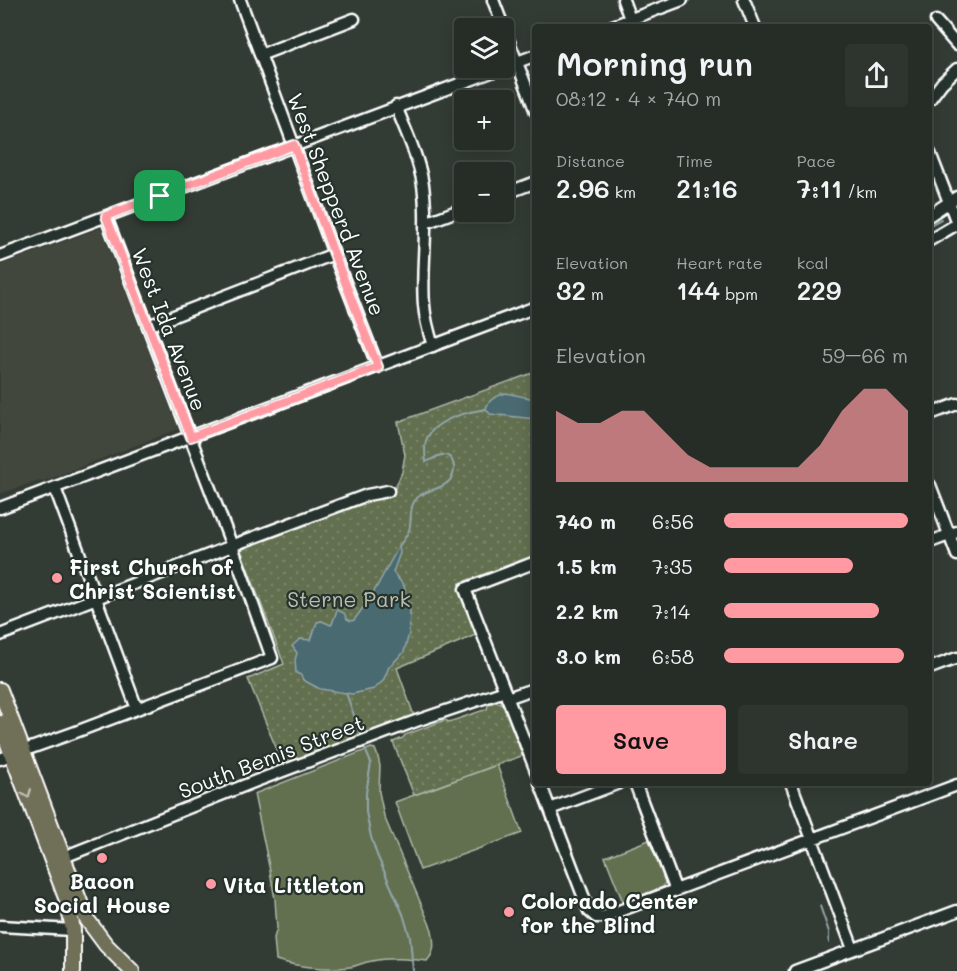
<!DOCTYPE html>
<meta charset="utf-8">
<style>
body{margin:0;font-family:Mali,sans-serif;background:#2e352f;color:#f1f3f6;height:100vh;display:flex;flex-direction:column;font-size:22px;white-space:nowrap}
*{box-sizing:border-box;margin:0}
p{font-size:20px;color:#a4a8a7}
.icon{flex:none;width:33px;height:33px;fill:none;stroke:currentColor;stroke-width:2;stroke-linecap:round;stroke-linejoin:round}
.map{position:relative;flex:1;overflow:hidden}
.side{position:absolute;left:532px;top:24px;width:400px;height:762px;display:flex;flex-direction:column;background:#262d27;border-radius:6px;box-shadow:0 3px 15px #0003,0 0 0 2px #424944}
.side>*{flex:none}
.tools{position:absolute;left:454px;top:18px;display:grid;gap:12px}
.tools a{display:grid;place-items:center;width:60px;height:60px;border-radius:6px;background:#262d27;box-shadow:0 3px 15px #0003,0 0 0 2px #424944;font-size:30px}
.pin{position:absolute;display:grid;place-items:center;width:51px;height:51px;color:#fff;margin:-26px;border-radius:12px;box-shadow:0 3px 9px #0006}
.round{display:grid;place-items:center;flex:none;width:63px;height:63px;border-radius:6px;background:#2e352f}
.overview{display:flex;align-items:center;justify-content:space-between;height:102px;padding:0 24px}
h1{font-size:33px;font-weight:600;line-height:45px}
.metrics{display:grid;grid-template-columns:repeat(3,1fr);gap:9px;height:102px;padding:6px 24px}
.metrics div{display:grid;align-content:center}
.metrics b{font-size:26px;font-weight:600}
.metrics small{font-size:16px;font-weight:400}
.metrics p{font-size:16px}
.chart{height:168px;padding:12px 24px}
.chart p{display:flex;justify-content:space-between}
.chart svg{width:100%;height:108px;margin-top:6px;fill:#ff9aa2;opacity:.7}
.cta{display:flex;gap:12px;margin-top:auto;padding:12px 24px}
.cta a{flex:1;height:69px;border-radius:6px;background:#ff9aa2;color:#111;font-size:24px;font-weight:600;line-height:69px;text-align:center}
.cta a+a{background:#2e352f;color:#f1f3f6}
ul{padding:0 24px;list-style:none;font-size:20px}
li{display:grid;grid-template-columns:96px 72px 1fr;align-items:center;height:45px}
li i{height:15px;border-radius:8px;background:#ff9aa2}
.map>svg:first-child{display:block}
.built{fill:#42473c}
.grass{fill:#626f50;stroke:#b0b7a8;stroke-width:1.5}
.park{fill:url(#park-dots);stroke:#b0b7a8;stroke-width:1.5}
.water{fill:#4a6b71;stroke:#92a6aa;stroke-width:1.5}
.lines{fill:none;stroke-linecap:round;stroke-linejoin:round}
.stream{stroke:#92a6aa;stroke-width:2}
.minor-casing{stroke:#fff;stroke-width:15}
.major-casing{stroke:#fff;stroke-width:18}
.minor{stroke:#26332d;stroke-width:10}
.major{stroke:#706f59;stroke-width:14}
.oneway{stroke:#bfbeb4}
.route-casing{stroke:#fff;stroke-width:12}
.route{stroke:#ff9aa2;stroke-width:8}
.poi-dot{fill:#ff9aa2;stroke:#26332d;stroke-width:2}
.labels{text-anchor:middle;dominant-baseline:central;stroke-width:4.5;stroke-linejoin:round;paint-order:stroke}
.street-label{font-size:21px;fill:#fff;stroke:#26332d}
.poi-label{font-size:21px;font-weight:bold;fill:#fff;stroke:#26332d;text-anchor:start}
.park-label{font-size:21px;fill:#b8beb0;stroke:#26332d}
</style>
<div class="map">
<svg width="957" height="971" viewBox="0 0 957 971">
<defs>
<pattern id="park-dots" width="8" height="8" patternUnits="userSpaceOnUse" patternTransform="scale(1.5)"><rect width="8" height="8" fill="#626f50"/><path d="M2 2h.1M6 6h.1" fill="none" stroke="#7a856a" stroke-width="1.8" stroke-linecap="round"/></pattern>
</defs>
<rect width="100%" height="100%" fill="#333c34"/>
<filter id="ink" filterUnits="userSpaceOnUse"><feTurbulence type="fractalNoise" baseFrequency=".0167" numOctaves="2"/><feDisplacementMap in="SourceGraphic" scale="12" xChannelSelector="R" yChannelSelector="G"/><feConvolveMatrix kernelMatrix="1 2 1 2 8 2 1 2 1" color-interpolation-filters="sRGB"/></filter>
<g filter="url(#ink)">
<!-- built -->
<path class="built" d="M101,228L178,429L44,481L39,480L0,494V265Z"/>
<!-- grass -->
<path class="grass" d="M371,748L375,749L378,757L380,766L379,792L384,816L432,930C434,943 436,951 427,961C409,959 390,957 372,961C364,962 357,966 350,967C328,970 297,967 276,960L274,938L277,928L275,899L270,871L254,794Z
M497,765L522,833L420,870L395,802Z
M649,840L665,882L663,887L623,902L605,857Z"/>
<!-- park -->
<path class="park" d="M535,372V555L460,583L478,634L397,668L416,721L285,770L248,679L284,664L240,548L393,493L402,472L405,455L398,422Z
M494,702L501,703L505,707L524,755L414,795L393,742L403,738L405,735L445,720L449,722L487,709L488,705Z"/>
<!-- water -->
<path class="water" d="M506,393L535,399V419L490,414L486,409C488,399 497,396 506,393Z
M399,546L400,553L393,572L404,586L410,611L409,634L404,652L389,667L383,681L374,689L352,694L320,689L303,680C301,674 301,675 296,673L295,660L297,653L292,646L300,639L311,640L317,622L322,621L331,625L332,624L337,610L344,613L347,619L351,621L354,620L371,597Z"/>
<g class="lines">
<!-- stream -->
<path class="stream" d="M930,225L941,219
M399,546C403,541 407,536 409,530C412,521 409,510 414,502C421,488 444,492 452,477C457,466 452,451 438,456C434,458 429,461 426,462C425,455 424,445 427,438C436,419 467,412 486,409
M346,693L361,735
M365,749L371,763L366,793V812L371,837L377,855L403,914L410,937L413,971
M820,906L829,932V943"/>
<defs>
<path id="minor" d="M240,0L334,254L378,367
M493,0L536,112
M623,0L633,27
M744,0L755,27
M936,21L957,45
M610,27L682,0
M260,55L354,19
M504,67L536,55
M930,99L942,83L957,69
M396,106C407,135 422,164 424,194C428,231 421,268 424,305C425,319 429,333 433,346
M930,153L957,223
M504,194L536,182
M930,215L957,197
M425,223L465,208
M930,240L957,224
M0,256L502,68
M148,326L334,254
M930,414L957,404
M930,485L957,555
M55,488L137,709
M0,508L536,307
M930,542L957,532
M536,562L465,589L536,771
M0,635L232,546L244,541L367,495L388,491
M930,668L957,658
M507,698L536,688
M0,759L73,733L272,658L232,546L106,217
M540,783L589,911L596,917H603L957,785
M635,783L676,891
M791,783L853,949
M550,809L619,783
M56,860L256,781L416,721L505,691
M0,926L73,930
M795,971L957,911"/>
<path id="major" d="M0,690L86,918L106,945L132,971
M0,723L68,903L73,930V971"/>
</defs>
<!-- minor casing -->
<use href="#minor" class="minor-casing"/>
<!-- major casing -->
<use href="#major" class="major-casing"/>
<!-- minor -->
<use href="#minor" class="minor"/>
<!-- major -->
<use href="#major" class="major"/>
</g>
<!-- one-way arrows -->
<defs><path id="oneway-chevron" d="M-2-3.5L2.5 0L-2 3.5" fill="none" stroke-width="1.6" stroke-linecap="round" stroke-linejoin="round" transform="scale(1.5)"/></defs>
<use class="oneway" href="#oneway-chevron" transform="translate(27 794) rotate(69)"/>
</g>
<g class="lines" filter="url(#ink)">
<defs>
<path id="route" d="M294,145L334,254L378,367L191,437L106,216Z"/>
</defs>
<!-- route casing -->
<use href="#route" class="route-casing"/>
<!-- route -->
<use href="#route" class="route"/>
</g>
<!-- markers -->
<g class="poi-dot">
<circle cx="57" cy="578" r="6"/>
<circle cx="102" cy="858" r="6"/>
<circle cx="211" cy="884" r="6"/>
<circle cx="509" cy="912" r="6"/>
</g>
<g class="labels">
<!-- street labels -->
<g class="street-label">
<text transform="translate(337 204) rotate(69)">West Shepperd Avenue</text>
<text transform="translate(170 329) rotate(69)">West Ida Avenue</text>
<text transform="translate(271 756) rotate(-21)">South Bemis Street</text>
</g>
<!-- poi labels -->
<g class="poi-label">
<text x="69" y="566">First Church of<tspan x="69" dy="24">Christ Scientist</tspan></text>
<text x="102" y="880" text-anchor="middle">Bacon<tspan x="102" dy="24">Social House</tspan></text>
<text x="223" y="884">Vita Littleton</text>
<text x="521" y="900">Colorado Center<tspan x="521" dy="24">for the Blind</tspan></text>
</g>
<!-- park labels -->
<g class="park-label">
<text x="349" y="598">Sterne Park</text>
</g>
</g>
</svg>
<div class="tools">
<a><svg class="icon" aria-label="layers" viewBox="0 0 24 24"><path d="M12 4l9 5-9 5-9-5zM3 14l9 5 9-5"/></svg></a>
<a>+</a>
<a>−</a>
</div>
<div class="pin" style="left:160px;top:196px;background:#1e9e55"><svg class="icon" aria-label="arrive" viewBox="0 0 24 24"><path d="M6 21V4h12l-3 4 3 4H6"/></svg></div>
<section class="side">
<div class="overview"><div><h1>Morning run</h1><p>08:12 · 4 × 740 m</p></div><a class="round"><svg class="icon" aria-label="share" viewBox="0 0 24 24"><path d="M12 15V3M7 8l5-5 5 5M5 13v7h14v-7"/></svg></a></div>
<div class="metrics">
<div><p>Distance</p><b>2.96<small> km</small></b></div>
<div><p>Time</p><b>21:16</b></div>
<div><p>Pace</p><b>7:11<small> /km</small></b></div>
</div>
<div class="metrics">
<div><p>Elevation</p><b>32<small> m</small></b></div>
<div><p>Heart rate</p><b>144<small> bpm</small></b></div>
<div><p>kcal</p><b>229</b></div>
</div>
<div class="chart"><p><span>Elevation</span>59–66 m</p>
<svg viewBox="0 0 160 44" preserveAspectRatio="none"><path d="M0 44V15L10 20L20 20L30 15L40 15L50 24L60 33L70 38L80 38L90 38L100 38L110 38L120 29L130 15L140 6L150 6L160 15V44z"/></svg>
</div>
<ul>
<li><b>740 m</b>6:56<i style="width:100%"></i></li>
<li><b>1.5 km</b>7:35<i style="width:70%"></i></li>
<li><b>2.2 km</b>7:14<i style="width:84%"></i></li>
<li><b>3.0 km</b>6:58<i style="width:98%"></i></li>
</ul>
<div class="cta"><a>Save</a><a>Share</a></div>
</section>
</div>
